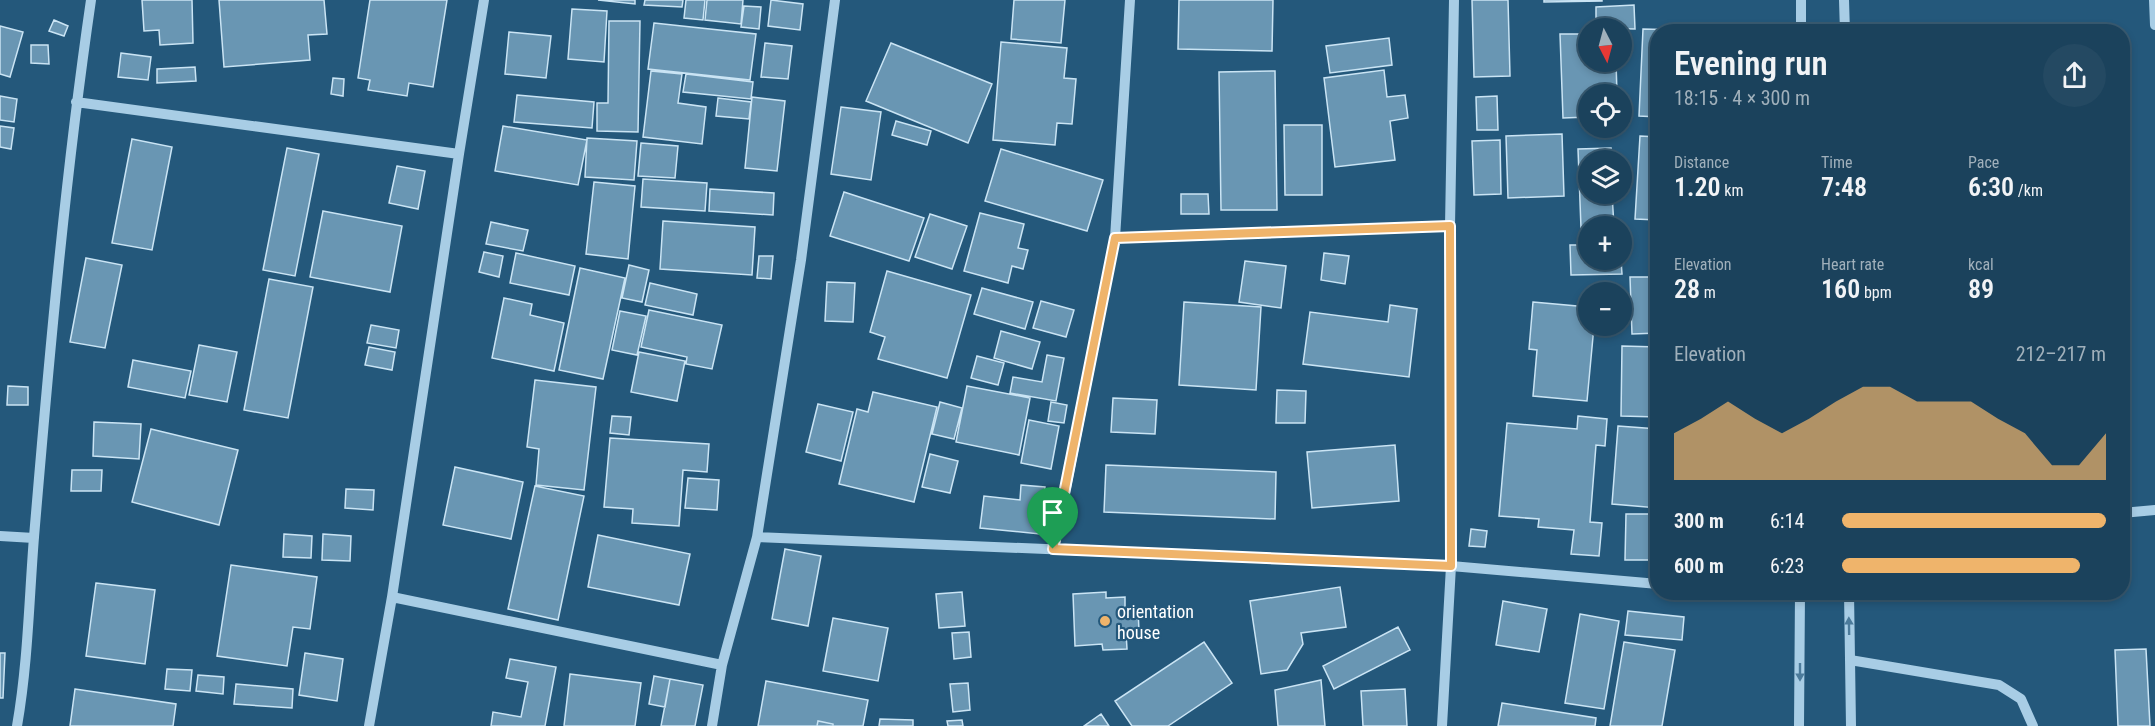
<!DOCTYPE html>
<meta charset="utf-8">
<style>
body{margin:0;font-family:"Roboto Condensed",sans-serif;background:#244962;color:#f1f3f6;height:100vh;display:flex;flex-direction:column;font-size:22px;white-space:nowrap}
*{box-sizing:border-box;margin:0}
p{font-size:20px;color:#a0b0bb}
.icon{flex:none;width:33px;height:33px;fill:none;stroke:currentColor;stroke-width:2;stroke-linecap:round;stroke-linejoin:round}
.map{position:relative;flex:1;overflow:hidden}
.drawer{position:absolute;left:1650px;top:24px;width:480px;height:576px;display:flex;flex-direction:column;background:#1b425c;border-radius:24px;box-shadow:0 3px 9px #0003,0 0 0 2px #395b72}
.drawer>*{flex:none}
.needle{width:39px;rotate:174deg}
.buttons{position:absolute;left:1578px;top:18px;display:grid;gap:12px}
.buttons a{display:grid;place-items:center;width:54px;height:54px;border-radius:50%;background:#1b425c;box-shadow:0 3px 9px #0003,0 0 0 2px #395b72;font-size:30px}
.pin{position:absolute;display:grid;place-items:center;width:51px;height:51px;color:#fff;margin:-62px -26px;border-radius:50% 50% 50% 0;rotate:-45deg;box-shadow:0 0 6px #0007}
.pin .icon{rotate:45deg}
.round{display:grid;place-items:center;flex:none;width:63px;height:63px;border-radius:32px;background:#244962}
.head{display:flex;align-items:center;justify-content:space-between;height:102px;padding:0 24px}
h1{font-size:33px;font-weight:600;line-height:45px}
.figures{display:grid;grid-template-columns:repeat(3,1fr);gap:9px;height:102px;padding:6px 24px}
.figures div{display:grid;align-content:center}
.figures b{font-size:26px;font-weight:600}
.figures small{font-size:16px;font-weight:400}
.figures p{font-size:16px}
.chart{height:168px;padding:12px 24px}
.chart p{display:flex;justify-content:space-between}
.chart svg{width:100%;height:108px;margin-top:6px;fill:#efb46b;opacity:.7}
ul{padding:0 24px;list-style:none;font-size:20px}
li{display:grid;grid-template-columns:96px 72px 1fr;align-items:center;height:45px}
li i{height:15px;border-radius:8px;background:#efb46b}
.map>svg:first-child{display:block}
.building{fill:#6996b3;stroke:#cae4f4;stroke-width:1.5}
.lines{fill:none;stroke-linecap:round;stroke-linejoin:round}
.minor{stroke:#a8cde5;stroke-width:10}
.oneway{fill:#4c7b9b}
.route-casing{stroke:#fff;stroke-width:12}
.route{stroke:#efb46b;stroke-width:8}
.poi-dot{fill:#efb46b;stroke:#24587b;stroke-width:2}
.labels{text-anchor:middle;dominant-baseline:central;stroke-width:4.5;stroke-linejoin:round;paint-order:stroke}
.poi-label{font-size:18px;fill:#fff;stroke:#24587b;text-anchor:start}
</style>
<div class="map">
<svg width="2155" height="726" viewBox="0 0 2155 726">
<rect width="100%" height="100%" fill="#24587b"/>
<!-- building -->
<path class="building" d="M142,0H192L193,43L160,45L159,30L144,31Z
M219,0H324L327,34L308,35L310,60L224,67Z
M370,0H447L433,87L409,83L407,96L368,90L370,80L358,78Z
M598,0H635V4Z
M645,0H683L682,7L644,5Z
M686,0H705L703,20L684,18Z
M707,0H743L741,24L705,20Z
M771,0L803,4L800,30L768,26Z
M1014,0H1065L1061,43L1011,39Z
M1179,0H1273L1272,51L1178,49Z
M1472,0H1508L1510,76L1474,77Z
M1544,0H1602V1L1544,2Z
M1634,5L1635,29L1596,28V7Z
M744,6L761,7L759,29L741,27Z
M572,9L607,11L604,62L568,59Z
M54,20L68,26L64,36L49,31Z
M609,21H640L638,132L597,131V103H608Z
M654,23L756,34L750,80L648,69Z
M0,26L23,32L10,77L0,74Z
M1643,29L1682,30L1658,32V117L1639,116Z
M509,32L551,36L546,78L505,74Z
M1560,34H1588V62H1616L1617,94H1588V117L1563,118Z
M1389,38L1392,65L1330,73L1326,46Z
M1001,42L1067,48L1064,78L1076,79L1072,124L1057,123L1055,145L993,140Z
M765,43L792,46L788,79L761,77Z
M891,43L992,84L968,143L866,101Z
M31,45H48L49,64L31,63Z
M121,53L151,57L148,80L118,77Z
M195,67L196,81L157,83V69Z
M1384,70L1387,97L1405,95L1408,118L1390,121L1395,160L1335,167L1324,78Z
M651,71L682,74L678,103L706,107L702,144L643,137Z
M1275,71L1277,210H1221L1219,72Z
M686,74L753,82L751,99L683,92Z
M333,78L344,79L343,96L331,94Z
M517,95L594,102L592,128L514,122Z
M0,96L17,99L14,122L0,120Z
M1497,96L1498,130H1477L1476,97Z
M752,97L785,101L777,171L745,168Z
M718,98L751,102L749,119L716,116Z
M841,107L881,112L871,180L831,174Z
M896,121L931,131L927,145L892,135Z
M1284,125H1322V195H1285Z
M0,126L14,128L11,149L0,147Z
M503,126L587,140L578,185L495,171Z
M1562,134L1564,196L1508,198L1506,136Z
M1640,136L1658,137V220L1635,219Z
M587,138L637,141L634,180L585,177Z
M132,139L172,147L152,250L112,243Z
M1500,140L1501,194L1474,195L1472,141Z
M641,143L678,146L675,178L638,176Z
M287,148L319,154L295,276L263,270Z
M1611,148V160H1588V194H1612L1614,226L1581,228L1578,149Z
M1001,149L1103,180L1087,231L985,201Z
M397,166L425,171L418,209L389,203Z
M643,179L707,183L705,211L641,207Z
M594,182L635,186L628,259L586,254Z
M710,189L774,193L773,215L709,211Z
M844,192L924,218L909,261L830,236Z
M1181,194H1208L1209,214H1181Z
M323,211L402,226L390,292L310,277Z
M980,213L1024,224L1018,248L1028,250L1023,269L1012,266L1008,283L964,271Z
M930,214L967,226L952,269L915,257Z
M663,221L755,227L752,275L660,269Z
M491,222L528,230L523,251L486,244Z
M1570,245H1588V260H1621L1622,274L1571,275Z
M484,252L503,256L499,277L479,272Z
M516,253L575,266L569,295L510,283Z
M1324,253L1349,256L1345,284L1321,280Z
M759,256H773L771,279L757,278Z
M86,258L122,265L105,348L70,342Z
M1245,261L1286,266L1281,308L1239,302Z
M629,265L649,270L642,302L622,298Z
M580,268L625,278L603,379L559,370Z
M887,271L971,295L947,378L878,359L885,337L870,332Z
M1630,277H1658V333L1632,334Z
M269,279L313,287L288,418L244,410Z
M827,282L855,283L853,322L825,321Z
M650,283L697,294L693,315L645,305Z
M982,288L1033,302L1025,329L974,314Z
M504,298L532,304L530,315L564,323L554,371L492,358Z
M1041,301L1074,310L1066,337L1033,328Z
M1184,302L1261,307L1256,390L1179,385Z
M1533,302L1588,307V326H1594L1587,401L1533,396L1537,350L1529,349Z
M1390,305L1417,309L1409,377L1303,364L1310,312L1388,322Z
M649,310L722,325L712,369L686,364L687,357L641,347Z
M620,311L646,316L637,355L612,350Z
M371,325L399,330L396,348L367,343Z
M1001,331L1040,342L1032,369L994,358Z
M199,345L237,352L227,402L189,395Z
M1622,346L1658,347V417L1621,416Z
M369,347L395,352L392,370L365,365Z
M639,352L685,361L677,401L631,392Z
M1047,355L1064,358L1056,401L1010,393L1013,377L1042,382Z
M977,356L1004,363L998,385L971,378Z
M133,360L191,371L185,398L128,387Z
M535,380L596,387L584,490L536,485L539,449L527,447Z
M8,386L28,387V405H7Z
M967,386L1030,398L1019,455L956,442Z
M1277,390L1306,391L1305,423H1276Z
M873,392L937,407L914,502L839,484L857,409L868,412Z
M1113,398L1157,400L1155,434L1111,432Z
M940,402L962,408L954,439L932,434Z
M1051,402L1067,405L1064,423L1048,421Z
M818,404L853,412L841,461L806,452Z
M612,416L631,417L629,435L610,433Z
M1578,416L1607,419L1605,446L1596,445L1590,522L1602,523L1599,556L1571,554L1574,530L1538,527L1539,519L1499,516L1507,423L1577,429Z
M1029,420L1059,426L1051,469L1021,463Z
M94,422L141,424L139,459L93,456Z
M1618,426L1658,429V508L1612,504Z
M151,429L238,450L219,525L132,502Z
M610,438L709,444L707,472L683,470L679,526L632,523L633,509L604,507Z
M1395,445L1399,501L1312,508L1307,452Z
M930,454L958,461L950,493L922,487Z
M1106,465L1276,472L1275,519L1104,512Z
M455,467L523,482L511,539L443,525Z
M72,470H102L101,491H71Z
M688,478L719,480L717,510L685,508Z
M1021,485L1045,487L1040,534L980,528L984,496L1020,500Z
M535,486L584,496L558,620L508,609Z
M346,489L374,490L373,510L345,508Z
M1626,514H1658V560H1625Z
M1471,529L1487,531L1485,547L1469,546Z
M284,534L312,536L311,558L283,557Z
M323,534L351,536L350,561L322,560Z
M598,535L690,554L679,605L588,587Z
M785,549L821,556L808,626L772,619Z
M231,565L317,577L310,629L293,627L287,666L217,656Z
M96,583L155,590L145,664L86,656Z
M1340,587L1346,627L1301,633L1303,644L1287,670L1261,674L1250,601Z
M962,592L965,626L939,628L936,594Z
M1106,592V598L1125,597V608H1138L1139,631L1126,632L1127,649L1103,650L1102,644L1075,646L1073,594Z
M1503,601L1547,609L1539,652L1496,645Z
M1628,611L1684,617L1682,640L1625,635Z
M1580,614L1619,621L1604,709L1565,703Z
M833,618L888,628L878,681L823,671Z
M1398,627L1410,650L1334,689L1323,666Z
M969,632L971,657L954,659L952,633Z
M1204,642L1232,683L1168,726H1132L1115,701Z
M1624,642L1675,650L1662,726H1610Z
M2146,649L2150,726H2118L2115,650Z
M0,653H5L3,698H0Z
M305,653L343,659L337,701L299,695Z
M510,659L556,667L545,726H491L493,712L521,717L528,682L506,678Z
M167,669L192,670L190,691L165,689Z
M570,674L641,683L635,726H564Z
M198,675L224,677L223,694L196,691Z
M654,676L670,679L665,707L649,704Z
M670,679L703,685L695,726H661Z
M1321,680L1325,726H1278L1275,690Z
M766,681L868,700L863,726H833V724L818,721L817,726H758Z
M968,683L970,710L953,712L950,684Z
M236,684L293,689L292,708L234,704Z
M75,689L176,704L173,726H70Z
M1405,689L1407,726H1363L1361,691Z
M1502,703L1596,718L1595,726H1498Z
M1101,714L1109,726H1084Z
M880,719L913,720V726H879Z
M962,720L963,726H948L947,721Z
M818,721L833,724V726H817Z"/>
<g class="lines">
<!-- minor -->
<path class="minor" d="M1844,0L1845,32
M2154,0L2155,25
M1801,32V0
M76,102L459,154L484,0
M1115,238L1450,226
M2122,513L2155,510
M0,536L34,538
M757,537L1451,566L1658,584
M1054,549L1115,238L1130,0
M1849,592L1851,726
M392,597L722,665
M1850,660L1999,685L2021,699L2033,726
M17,726C28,663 29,600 34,537C49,358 65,178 91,0
M369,726L392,597L459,154
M712,726L722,665L757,537L801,260L835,0
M1442,726L1451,566L1450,226L1454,0
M1799,726L1800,592"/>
</g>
<!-- one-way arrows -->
<defs><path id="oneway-solid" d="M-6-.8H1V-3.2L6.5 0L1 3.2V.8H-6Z" transform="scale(1.5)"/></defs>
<g class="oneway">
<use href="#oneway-solid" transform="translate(1849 626) rotate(-91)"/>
<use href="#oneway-solid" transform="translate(1800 672) rotate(90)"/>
</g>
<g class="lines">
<defs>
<path id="route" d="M1450,226L1451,566L1053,549L1115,238Z"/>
</defs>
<!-- route casing -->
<use href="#route" class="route-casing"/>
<!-- route -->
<use href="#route" class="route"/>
</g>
<!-- markers -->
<circle class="poi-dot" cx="1105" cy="621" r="6"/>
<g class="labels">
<!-- poi labels -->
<g class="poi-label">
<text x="1117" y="611">orientation<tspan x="1117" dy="21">house</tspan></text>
</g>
</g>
</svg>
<div class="buttons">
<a><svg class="needle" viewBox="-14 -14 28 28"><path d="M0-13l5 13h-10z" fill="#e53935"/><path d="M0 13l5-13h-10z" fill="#a0b0bb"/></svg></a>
<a><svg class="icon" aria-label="locate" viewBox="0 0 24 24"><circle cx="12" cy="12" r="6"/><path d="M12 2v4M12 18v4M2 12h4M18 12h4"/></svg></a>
<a><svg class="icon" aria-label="layers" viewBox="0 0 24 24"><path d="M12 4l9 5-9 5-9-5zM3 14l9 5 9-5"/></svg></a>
<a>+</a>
<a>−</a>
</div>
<div class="pin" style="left:1053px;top:549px;background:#1e9e55"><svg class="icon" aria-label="arrive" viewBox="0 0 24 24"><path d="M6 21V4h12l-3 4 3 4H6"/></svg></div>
<section class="drawer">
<div class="head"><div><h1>Evening run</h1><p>18:15 · 4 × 300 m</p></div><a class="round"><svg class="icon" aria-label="share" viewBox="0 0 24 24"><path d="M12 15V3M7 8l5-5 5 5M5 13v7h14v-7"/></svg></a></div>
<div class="figures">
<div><p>Distance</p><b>1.20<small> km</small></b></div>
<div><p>Time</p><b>7:48</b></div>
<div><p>Pace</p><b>6:30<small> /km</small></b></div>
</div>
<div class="figures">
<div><p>Elevation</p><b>28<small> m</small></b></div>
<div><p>Heart rate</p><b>160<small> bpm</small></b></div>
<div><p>kcal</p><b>89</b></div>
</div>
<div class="chart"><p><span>Elevation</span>212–217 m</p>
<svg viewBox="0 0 160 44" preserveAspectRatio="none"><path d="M0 44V25L10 19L20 12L30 19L40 25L50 19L60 12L70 6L80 6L90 12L100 12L110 12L120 19L130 25L140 38L150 38L160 25V44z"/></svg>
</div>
<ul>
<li><b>300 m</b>6:14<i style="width:100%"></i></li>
<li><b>600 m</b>6:23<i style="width:90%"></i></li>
</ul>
</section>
</div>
